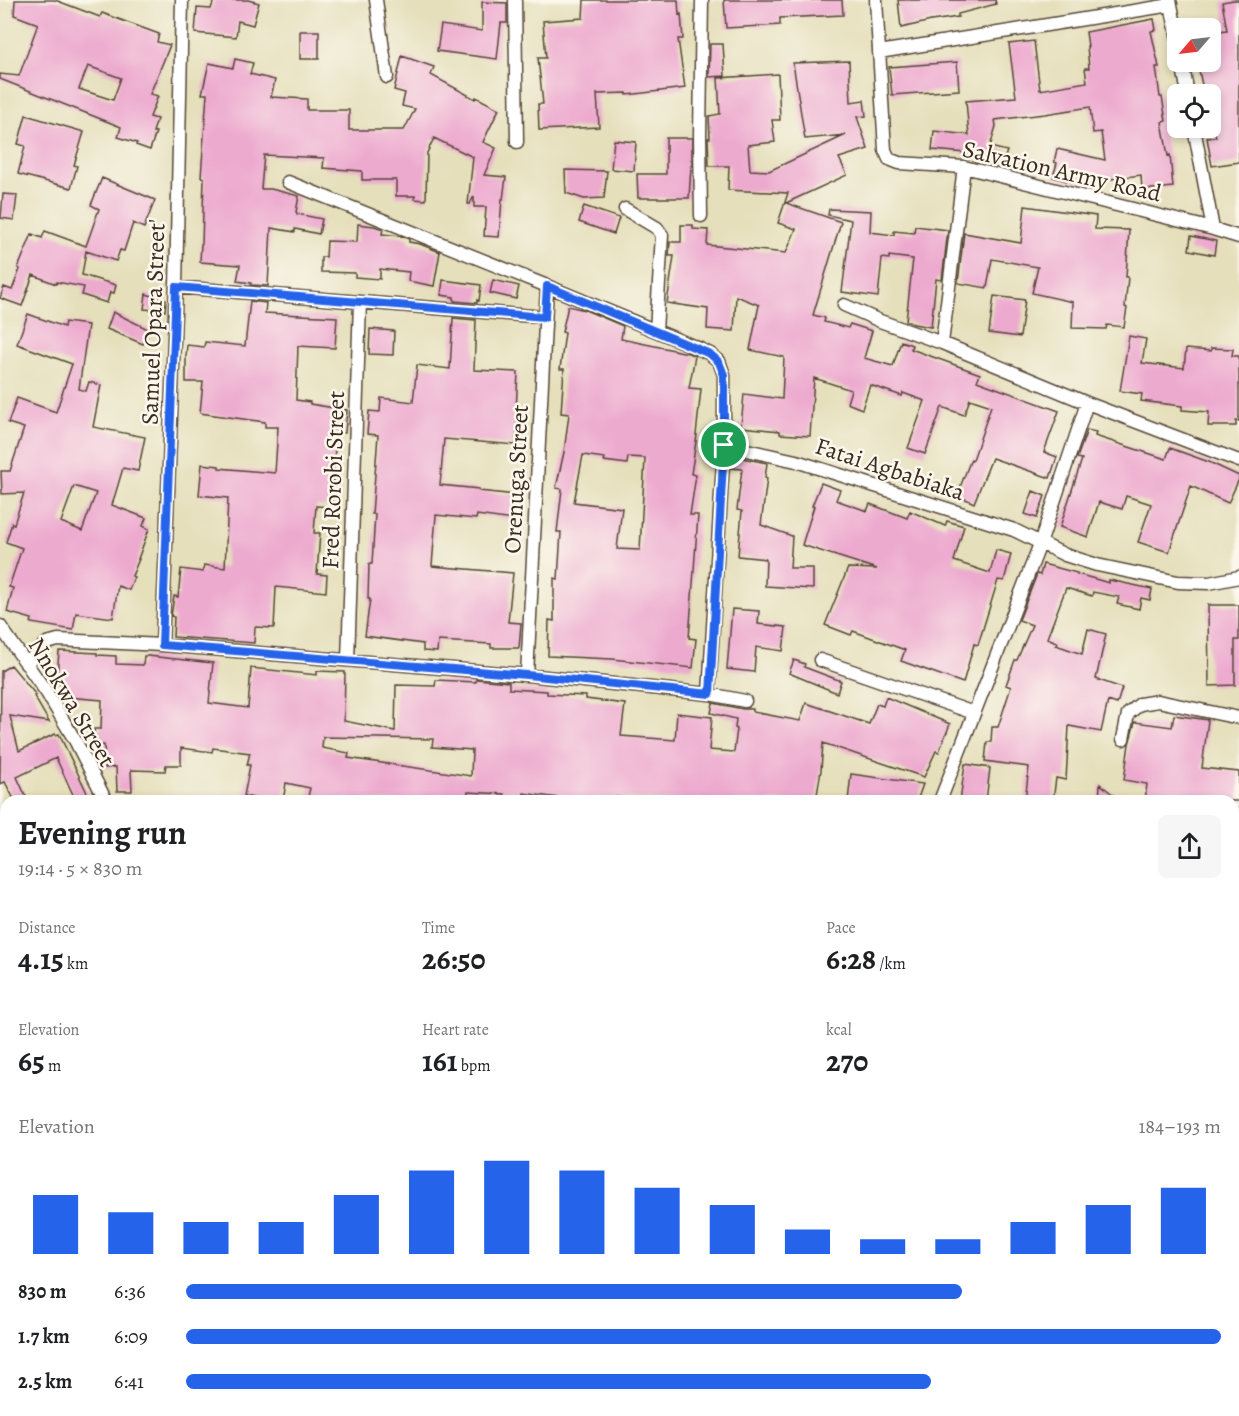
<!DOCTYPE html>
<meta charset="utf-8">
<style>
body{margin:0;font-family:Alegreya,serif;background:#f6f6f6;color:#202124;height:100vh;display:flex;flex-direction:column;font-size:22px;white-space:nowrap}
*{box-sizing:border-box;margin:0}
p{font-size:20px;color:#757577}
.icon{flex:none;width:33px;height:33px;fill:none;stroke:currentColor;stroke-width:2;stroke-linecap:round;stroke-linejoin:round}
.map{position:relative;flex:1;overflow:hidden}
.side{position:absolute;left:0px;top:795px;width:1239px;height:621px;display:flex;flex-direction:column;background:#fff;border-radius:18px 18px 0 0;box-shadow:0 3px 9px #0003}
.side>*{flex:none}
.needle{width:39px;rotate:242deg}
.buttons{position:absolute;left:1167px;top:18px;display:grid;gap:12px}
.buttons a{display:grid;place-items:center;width:54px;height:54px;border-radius:9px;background:#fff;box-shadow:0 3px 9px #0003;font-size:30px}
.pin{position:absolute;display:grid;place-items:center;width:51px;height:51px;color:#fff;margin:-26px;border:3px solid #fff;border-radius:50%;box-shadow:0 2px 6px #0007}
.round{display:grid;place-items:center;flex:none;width:63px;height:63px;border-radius:9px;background:#f6f6f6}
.headline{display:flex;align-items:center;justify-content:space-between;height:102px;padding:0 18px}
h1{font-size:33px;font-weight:700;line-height:45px}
.stats{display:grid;grid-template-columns:repeat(3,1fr);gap:9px;height:102px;padding:6px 18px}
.stats div{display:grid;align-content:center}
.stats b{font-size:30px;font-weight:700}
.stats small{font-size:16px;font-weight:400}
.stats p{font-size:16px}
.chart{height:168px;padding:12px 18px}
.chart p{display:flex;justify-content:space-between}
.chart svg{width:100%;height:108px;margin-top:6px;stroke:#2563eb;stroke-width:6}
ul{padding:0 18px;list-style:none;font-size:20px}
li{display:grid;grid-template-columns:96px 72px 1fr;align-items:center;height:45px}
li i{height:15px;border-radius:8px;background:#2563eb}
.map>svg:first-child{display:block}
.building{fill:#edaacf;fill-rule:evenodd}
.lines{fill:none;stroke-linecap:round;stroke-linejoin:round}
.street-casing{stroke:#544536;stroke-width:15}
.street{stroke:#fff;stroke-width:12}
.route-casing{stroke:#fff;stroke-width:12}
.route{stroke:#2563eb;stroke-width:8}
.labels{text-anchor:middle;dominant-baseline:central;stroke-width:5;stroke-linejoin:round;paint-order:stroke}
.street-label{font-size:24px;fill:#3b2a1e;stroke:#fbf7ec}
</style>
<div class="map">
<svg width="1239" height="1416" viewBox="0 0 1239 1416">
<rect width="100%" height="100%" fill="#fbf7ec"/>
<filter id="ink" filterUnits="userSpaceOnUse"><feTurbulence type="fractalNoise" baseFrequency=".0167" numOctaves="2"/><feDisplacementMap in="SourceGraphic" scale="12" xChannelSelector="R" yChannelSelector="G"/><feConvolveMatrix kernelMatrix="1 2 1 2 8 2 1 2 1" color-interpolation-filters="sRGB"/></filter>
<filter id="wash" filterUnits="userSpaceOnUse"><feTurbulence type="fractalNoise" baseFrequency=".008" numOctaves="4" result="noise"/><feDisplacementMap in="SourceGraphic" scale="24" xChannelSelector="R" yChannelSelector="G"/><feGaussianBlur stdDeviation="1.35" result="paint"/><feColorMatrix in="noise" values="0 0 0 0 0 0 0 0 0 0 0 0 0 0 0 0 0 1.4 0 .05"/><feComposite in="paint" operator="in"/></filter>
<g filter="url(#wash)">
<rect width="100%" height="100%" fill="#e5dfbb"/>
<g id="blocks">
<!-- building -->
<path class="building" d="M15,0H55L100,17L102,13L159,34L157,42L170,45L150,94L158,96L150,117L157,119L153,132H156L150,150L136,145L137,143L118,137L121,127L0,79V74L19,76L38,24L14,15ZM88,66L121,78L113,100L79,89Z
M214,0H248L259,3L253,25L238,21L236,37L195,33L197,8L211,9Z
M584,0H678L679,15L681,14L683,39H678L685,88L627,95V93L597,94L599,127L539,130L538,104H543L538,58H546L543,21L583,18Z
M724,0H842L843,15L780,18V25L726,28Z
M898,0H995L996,4L958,14V17L931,21L901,28Z
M1234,0H1239V162L1212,166L1207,138L1216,137L1210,112V94H1204L1197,62H1215L1211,32L1227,30L1222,2Z
M482,2L507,3V23H501L497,59L437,51L441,25L482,31Z
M1154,19L1156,30L1151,31L1159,67H1156L1160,97H1162L1166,121L1162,122L1168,156L1170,155L1173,187L1142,190L1141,175L1095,181L1093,188L1053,177L1057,163L1054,162L1057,149L1105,160L1101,132L1093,133L1090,107L1045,114L995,120L996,126L990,147L1007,151L1003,163L967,153L932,150L934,131L969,135L966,101L1016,97L1009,44L1034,41L1040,90L1087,82L1085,68H1089L1087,46H1088L1086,32Z
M300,31H319V59H300Z
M710,44H723L725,76L709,77Z
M402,56L434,67L431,75L475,99L476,97L499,109L483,142L496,148L484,175L506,177L503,199H502L499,237L484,236L486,207H474V196L470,204H468L473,157L434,138L427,153L426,200L414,199L415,196H396V180H362V171L323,168L324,158L264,155L261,189H271L299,196L296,212L297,213V214L322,219L319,234L295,229V232L271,228L268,286L251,285V283L237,281L240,265L200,262L201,244H202L204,178L201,177L207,94H202L209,63L233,68L235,59L253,63L250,74L275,80L271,97L307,99V110H349V130H404L415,109L402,106L405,93L394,90Z
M849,61L851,102L864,100L866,116L857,117L868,149L839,158L847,175L786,203L841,222L813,315L825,318L824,322L848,328L850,324L872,331L864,358L893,366L901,341L912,345L911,349L980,374L977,381L1059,411L1044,452L1057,457L1050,478L992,458L974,503L957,495L971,459L973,460L991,406L970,399L964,415L942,407L925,454L908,448L925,401L903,393L902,396L870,385L862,409L847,403L851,390L814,378L810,436L780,434V431L741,427L744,394L782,399L784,357L750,350L759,305L736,296L734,331L707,329L708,309L667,303L674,256H669L670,242H681V225H693V229L708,230L707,245L786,253L796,229L778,223L788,193L728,190L729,166H709L708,138H710L709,116L720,114L718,78L778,74L780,120H772L775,142L748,145L750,170L769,171L846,135L805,139L793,63Z
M957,62L959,90L892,95L889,67Z
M26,115L84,132L74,165L77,166L71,188L18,174L25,146L18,144Z
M666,138H692V166L691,167L689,198H638L637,174H666Z
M614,140L636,142L634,171L611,169Z
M565,170L607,171L604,198L584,199L566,193Z
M102,178L155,200L144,228L133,223L124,251L120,250L116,261L86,251L82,275L116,285L114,293L110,292L107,303L82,295L84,287L57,282L56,284L33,275L22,306L0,298L4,287L12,290L20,269L18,268L32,234L42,238L45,231L86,246L99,209L91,205Z
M3,194L17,195L14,220L1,218Z
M584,206L619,218L614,234L579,222Z
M1025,206L1096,216L1095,229L1129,230L1126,277H1128L1125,307L1127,308L1124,327L1107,325L1106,329L1072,328L1073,302L1032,293L1038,267L992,259L987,288L958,283L964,233L1021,243Z
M829,209L871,211L870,232L894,235V231L914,233L915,226L948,230L942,280L936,279L931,327L914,324L906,321L913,259L889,256V259L882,258L878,297L842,292L851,220L828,215Z
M358,224L374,226L383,229L382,234L401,236L409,239V242L420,244L440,252L434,286L408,281L409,272L380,269V279L355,277V273L321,272V257H326L327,241L357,242Z
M1191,236L1216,241L1214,255L1189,250Z
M443,280L481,285L479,301L477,300V303L454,301V297L441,295Z
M493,280L519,286L516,299L490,293Z
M146,294L166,300L165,311L144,309Z
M994,296L1025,300L1020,337L989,333Z
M250,301L266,303L265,313L337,317L335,348L298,346L296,400L310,402V404L334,408V409L347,410L345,433L336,432L331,507L316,506L314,533H320L317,574L327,575L326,592L276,587L274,628L255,627L254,643L173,637L174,617L171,616L174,596L178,597L181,569L203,572L204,565L225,568L228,498L199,495L202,464L219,466V468L275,473L278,427H265V422L200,413L203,382H186V357L187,345L204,347L205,342L245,346Z
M568,306L585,310L623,326L621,339L688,353L695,356L689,388L701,389L696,435H697L691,474L696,475L690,515H698L689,638L696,639L693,668L612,659L548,656L549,620L554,621V578L558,579L561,532H557L562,489L556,488L564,452L569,414L561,413L564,369H560L565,333L562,332ZM583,455L605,458L604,461L627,464L628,457L645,458L640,550L617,549L622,508L574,502Z
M113,312L150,330L143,344L107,329Z
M28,314L64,327L65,322L88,325L79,389L86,391L89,382L101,385L93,427L145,437L138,471L123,468L112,505L146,518L143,526L149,529L138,559H139L132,576L134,577L129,590L118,586L113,618L76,613L73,630L31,623L32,619L7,612L13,588L9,587L22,548L6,542L12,523L14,524L24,493L2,494L1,471H10L24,428L8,423L17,398L56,412L72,364L17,344ZM74,486L96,493L82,531L61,522Z
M453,318L476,320L474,370L518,372L516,411H518L516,445L444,439L440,485L479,489V491L516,495L513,520L477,515L476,519L436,515L432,566L513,573L508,622L521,623L519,648H491V644L438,641L437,652L423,651V644L365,636L370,599H368L369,564H372L375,514H372L378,435L367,434L369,411L380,412L381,398L413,402L417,365L450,369Z
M370,329L394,331L393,355L369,354Z
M1129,336L1146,339L1142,363L1184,368L1186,349L1211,351V348L1233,349L1232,356H1239V421H1236V426H1208L1209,412L1182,410V406L1141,401L1142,394L1120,391Z
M1087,430L1096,432L1095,436L1166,459L1170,448L1209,462L1239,476V479L1228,503L1191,486L1169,552L1138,542L1151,504L1126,496L1122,509L1099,502L1088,537L1060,527L1082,459L1077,458Z
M732,456L767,463L765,478H767L761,525L792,536L790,568H813V589L765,586L766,559L738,556L742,511L737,510L742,469L731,468Z
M821,483L840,490L836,500L867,511L870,504L907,518L910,511L945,526L947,521L964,526L954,561L990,573L996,550L1011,554L1004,581L998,580L978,645L974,644L963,683L901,661L905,650L853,631L851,635L825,625L848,568L877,569L802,545L814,506H812Z
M1033,491L1045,496L1037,518L1025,514Z
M1043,564L1077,573V574L1109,583V580L1152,589L1150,600L1141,598L1139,609L1117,604L1119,597L1093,592L1092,596L1066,588L1047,638L1057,642L1056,645L1082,654L1088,629L1106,634L1096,679L1122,688L1117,704L1108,701L1101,732L1069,726L1066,780L1056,778L1053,801H1025L1029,767L985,761L987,742H991L992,727H998L1011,687L1006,685L1015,660H1017L1032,625L1019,620L1037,574L1040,575Z
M1208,605H1239V640H1235V685L1209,686Z
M732,609L759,611L758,624L786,627L783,651L756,647L754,672L727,669Z
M59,651L97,653V655L116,656V664L143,665L144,656H148L213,663L209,703L248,708L251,668L317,675V671L345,672L344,721L395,731L396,685L435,686L436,680L476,682V679L509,682V689L547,691V694L586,696V699L625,704L621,736L675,740L677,713L712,717L709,750L734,752L737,729L735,728L736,719L711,713L713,703L743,709H753V712L800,721L806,703L869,724L877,704L883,706L886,697L950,724L939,752L936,751L924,777L823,743L821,770L816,801H660L616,797L615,801H580L524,793L523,801H503L504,794L468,792L466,801H307L310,788L286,783L283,801H267L244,796L250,765H247L250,753L213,748L212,752L181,748V765H166L165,771L131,770L132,791H117L116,767L105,768L104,745L95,746L94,729H101L102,700L67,697L57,677ZM323,737L433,739L432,747L472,750L471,776L348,758L349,753L322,748Z
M794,660L805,664L804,667L841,681L837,693L789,673Z
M11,665L36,695L34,696L49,722L10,716L19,751L55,734L56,735L59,734L91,801H76L56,758L17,777L28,801H15L5,782L0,784L1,671Z
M1174,715L1208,720L1202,768L1239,772V801H1145L1147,784L1124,780L1129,744L1135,722L1172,727Z
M965,764L990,768L986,801H960Z
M851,774L923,784L917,801H848Z
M1100,784L1121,801H1099Z"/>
</g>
</g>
<g filter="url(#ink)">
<use href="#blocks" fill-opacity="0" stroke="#544536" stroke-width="1.5"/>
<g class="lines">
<defs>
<path id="street" d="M376,0L387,77
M515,0L517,142
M876,0L885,150L889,159L899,163L964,167L1213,229L1239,237
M1170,0L1178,39
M879,52L1171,5
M1182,62L1188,94
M1194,128L1213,229
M288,182L547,286L700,349L710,354L719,361L724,375V445L709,694
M625,209L657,228L662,235L656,331
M701,216L700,135L702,0
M176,287L545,317
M844,305L880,321L942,343L1087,403L1239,461
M942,343L964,167
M724,445L796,461L1014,530L1065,555L1097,565L1178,582L1209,583L1239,577
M0,626L47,693L76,742L106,801
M162,645L176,287L182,0
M348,660L360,302
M820,660L974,713
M26,664L47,643L58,640L162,645L527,675L709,694L745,701
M527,675L547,286
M1123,739L1128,714L1140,704L1158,701L1239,718
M940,801L1040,544L1087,403
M0,858L6,855
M1233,905L1239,906
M0,1127L6,1141
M1233,1178H1239
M1233,1278H1239
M311,1410L313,1416
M722,1410V1416
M911,1410L912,1416
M1093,1410L1094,1416
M92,1416L104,1410"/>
</defs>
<!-- street casing -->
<use href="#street" class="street-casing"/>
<!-- street -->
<use href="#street" class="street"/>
</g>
</g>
<g class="lines" filter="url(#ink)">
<defs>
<path id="route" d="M547,286L710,354L719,362L724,375V445L710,694L527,675L162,645L176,287L545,317Z"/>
</defs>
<!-- route casing -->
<use href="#route" class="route-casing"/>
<!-- route -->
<use href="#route" class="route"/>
</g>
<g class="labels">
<!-- street labels -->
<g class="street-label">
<text transform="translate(1062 171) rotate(13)">Salvation Army Road</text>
<text transform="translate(153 322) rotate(-88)">Samuel Opara Street'</text>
<text transform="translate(890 469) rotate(18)">Fatai Agbabiaka</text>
<text transform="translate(516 479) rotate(-87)">Orenuga Street</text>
<text transform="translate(333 480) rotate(-88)">Fred Rorobi Street</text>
<text transform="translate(72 702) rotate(59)">Nnokwa Street</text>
</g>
</g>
</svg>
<div class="buttons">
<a><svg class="needle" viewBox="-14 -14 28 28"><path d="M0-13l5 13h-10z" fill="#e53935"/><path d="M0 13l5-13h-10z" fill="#757577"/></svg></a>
<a><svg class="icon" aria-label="locate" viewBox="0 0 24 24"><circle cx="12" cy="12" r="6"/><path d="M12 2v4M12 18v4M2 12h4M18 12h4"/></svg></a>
</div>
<div class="pin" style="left:724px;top:445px;background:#1e9e55"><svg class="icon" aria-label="arrive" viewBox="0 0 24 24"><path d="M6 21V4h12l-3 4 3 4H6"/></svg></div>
<section class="side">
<div class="headline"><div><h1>Evening run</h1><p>19:14 · 5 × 830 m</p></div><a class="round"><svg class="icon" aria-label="share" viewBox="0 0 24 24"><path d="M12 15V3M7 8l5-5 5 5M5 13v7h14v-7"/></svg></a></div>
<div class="stats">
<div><p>Distance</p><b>4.15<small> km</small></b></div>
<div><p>Time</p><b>26:50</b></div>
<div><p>Pace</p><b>6:28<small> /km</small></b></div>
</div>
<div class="stats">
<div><p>Elevation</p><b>65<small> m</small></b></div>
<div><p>Heart rate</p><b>161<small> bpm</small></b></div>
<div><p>kcal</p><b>270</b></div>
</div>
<div class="chart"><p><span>Elevation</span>184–193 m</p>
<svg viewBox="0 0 160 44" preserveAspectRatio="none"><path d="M5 44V20M15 44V27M25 44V31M35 44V31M45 44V20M55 44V10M65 44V6M75 44V10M85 44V17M95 44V24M105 44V34M115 44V38M125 44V38M135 44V31M145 44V24M155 44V17"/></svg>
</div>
<ul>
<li><b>830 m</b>6:36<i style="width:75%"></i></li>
<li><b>1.7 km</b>6:09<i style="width:100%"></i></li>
<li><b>2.5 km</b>6:41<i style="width:72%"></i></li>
</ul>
</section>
</div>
